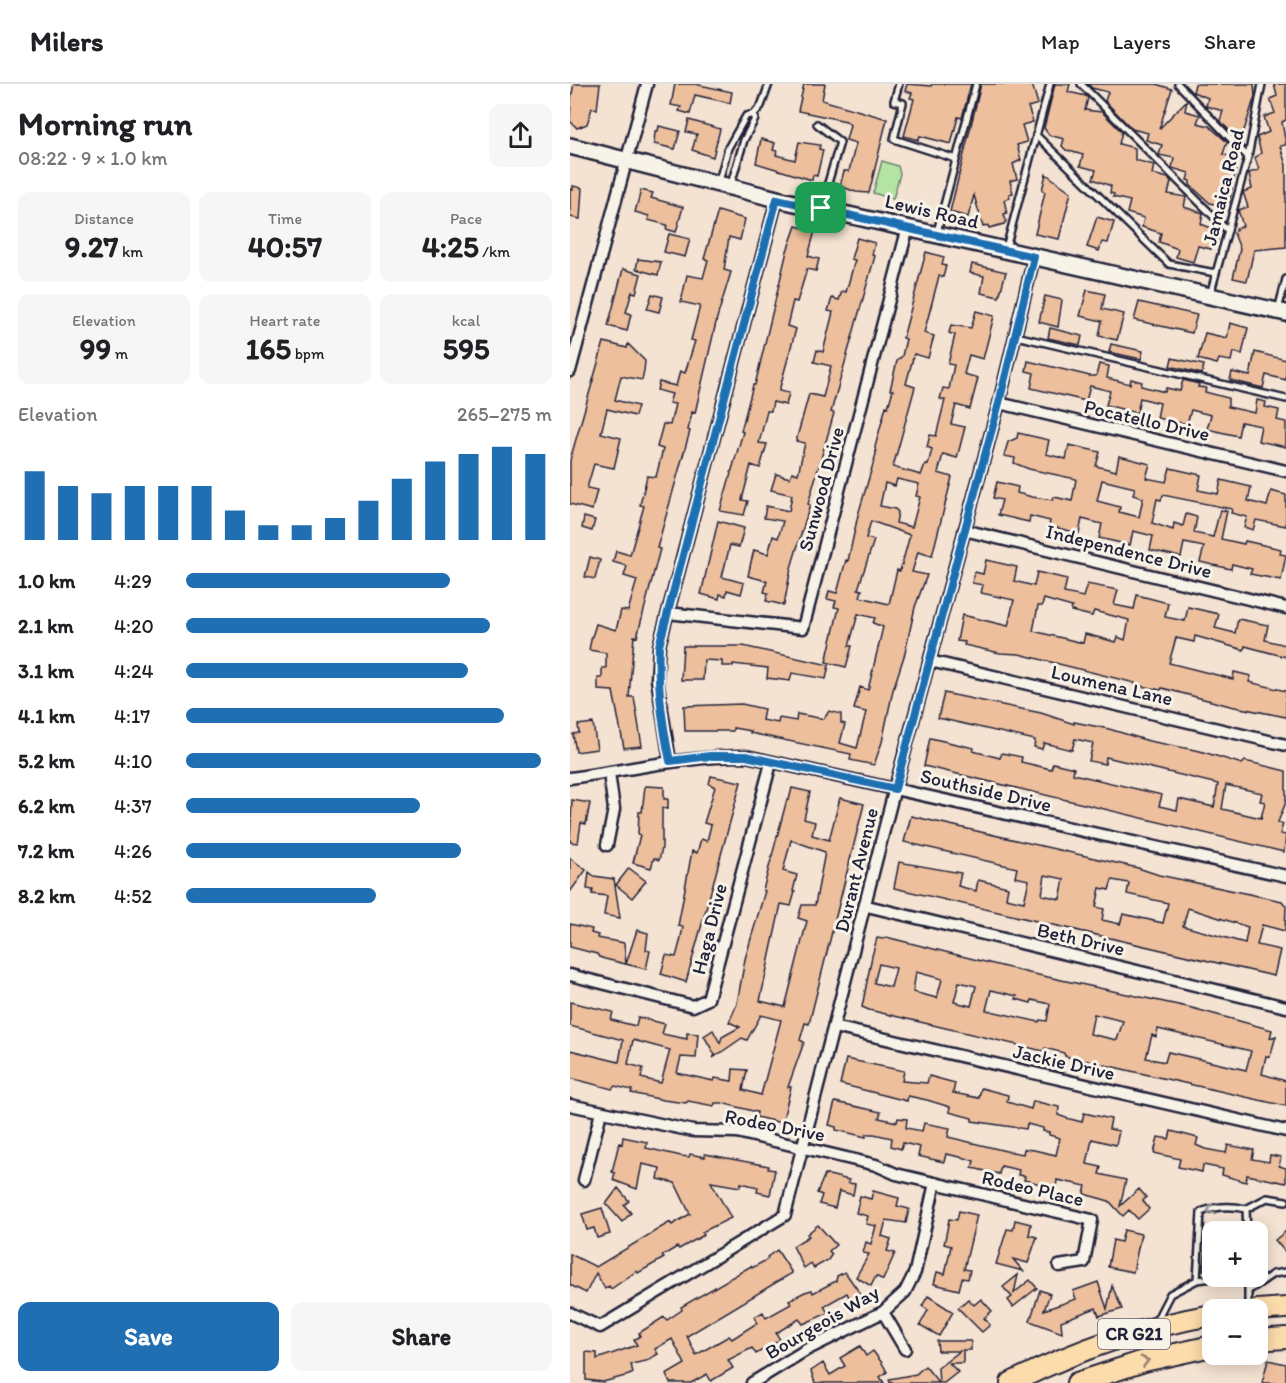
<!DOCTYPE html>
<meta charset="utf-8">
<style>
body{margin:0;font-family:Itim,sans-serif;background:#f6f6f6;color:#202124;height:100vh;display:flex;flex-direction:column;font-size:22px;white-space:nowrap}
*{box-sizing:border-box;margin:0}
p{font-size:20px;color:#757577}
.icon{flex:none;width:33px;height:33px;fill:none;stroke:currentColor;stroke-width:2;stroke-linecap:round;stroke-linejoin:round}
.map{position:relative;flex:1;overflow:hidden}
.panel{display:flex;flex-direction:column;background:#fff;width:570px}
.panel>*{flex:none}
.controls{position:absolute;left:632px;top:1137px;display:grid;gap:12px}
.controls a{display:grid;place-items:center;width:66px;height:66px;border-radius:12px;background:#fff;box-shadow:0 3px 15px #0003;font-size:30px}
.pin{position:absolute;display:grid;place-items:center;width:51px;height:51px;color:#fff;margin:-26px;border-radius:12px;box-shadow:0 3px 9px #0006}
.round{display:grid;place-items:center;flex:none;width:63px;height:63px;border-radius:12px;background:#f6f6f6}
.head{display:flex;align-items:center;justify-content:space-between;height:102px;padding:0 18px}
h1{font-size:33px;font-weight:700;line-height:45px}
.metrics{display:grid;grid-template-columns:repeat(3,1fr);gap:9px;height:102px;padding:6px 18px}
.metrics div{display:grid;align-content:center;border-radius:12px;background:#f6f6f6;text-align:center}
.metrics b{font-size:30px;font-weight:700}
.metrics small{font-size:16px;font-weight:400}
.metrics p{font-size:16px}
.chart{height:168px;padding:12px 18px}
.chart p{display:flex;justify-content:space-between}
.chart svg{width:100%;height:108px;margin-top:6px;stroke:#1f6fb2;stroke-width:6}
.primary-button{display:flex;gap:12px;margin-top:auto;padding:12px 18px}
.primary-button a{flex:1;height:69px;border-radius:12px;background:#1f6fb2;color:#fff;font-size:24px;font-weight:700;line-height:69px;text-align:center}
.primary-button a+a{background:#f6f6f6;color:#202124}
ul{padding:0 18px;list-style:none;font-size:20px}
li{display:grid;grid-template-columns:96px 72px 1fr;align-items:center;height:45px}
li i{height:15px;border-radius:8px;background:#1f6fb2}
header{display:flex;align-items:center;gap:36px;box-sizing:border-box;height:84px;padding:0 30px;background:#fff;border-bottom:2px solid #e0e0e0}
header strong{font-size:28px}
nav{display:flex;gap:33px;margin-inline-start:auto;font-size:21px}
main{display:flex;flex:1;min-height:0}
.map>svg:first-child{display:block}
.green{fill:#b4e4a4;stroke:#6b8370;stroke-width:1.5}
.building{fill:#edbf9d;stroke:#22223b;stroke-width:1.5;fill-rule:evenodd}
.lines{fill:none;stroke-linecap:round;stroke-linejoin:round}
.lane-casing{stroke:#22223b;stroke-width:10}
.street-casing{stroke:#22223b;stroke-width:15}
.secondary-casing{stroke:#22223b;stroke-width:20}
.highway-casing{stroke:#22223b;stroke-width:24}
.lane{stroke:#f7f3e8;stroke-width:5}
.street{stroke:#f7f3e8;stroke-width:10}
.secondary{stroke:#f7f3e8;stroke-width:15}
.highway{stroke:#fddcac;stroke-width:20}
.oneway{stroke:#97959a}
.oneway2{stroke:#907f74}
.route-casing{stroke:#fff;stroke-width:12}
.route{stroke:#1f6fb2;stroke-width:8}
.labels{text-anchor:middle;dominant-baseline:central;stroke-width:6;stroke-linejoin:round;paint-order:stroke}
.shield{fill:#f7f3e8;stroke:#62616f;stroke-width:1.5}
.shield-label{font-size:18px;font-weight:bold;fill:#22223b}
.street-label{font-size:20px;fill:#22223b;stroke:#f7f3e8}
</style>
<header>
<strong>Milers</strong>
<nav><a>Map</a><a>Layers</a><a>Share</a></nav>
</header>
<main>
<section class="panel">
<div class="head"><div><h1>Morning run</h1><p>08:22 · 9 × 1.0 km</p></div><a class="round"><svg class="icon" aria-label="share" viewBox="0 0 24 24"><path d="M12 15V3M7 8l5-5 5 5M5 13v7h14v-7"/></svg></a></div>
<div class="metrics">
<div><p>Distance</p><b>9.27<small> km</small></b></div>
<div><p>Time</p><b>40:57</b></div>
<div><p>Pace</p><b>4:25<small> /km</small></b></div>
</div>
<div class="metrics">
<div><p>Elevation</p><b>99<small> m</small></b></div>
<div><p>Heart rate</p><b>165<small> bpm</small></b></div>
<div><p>kcal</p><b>595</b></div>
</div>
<div class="chart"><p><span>Elevation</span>265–275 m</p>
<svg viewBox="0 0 160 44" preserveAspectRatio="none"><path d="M5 44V16M15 44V22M25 44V25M35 44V22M45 44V22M55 44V22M65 44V32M75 44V38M85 44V38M95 44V35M105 44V28M115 44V19M125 44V12M135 44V9M145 44V6M155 44V9"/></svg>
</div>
<ul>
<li><b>1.0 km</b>4:29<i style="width:72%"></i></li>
<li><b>2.1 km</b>4:20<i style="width:83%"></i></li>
<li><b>3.1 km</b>4:24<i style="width:77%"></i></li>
<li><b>4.1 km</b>4:17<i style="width:87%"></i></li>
<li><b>5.2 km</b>4:10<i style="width:97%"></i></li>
<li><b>6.2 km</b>4:37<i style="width:64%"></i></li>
<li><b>7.2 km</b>4:26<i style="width:75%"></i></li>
<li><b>8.2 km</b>4:52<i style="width:52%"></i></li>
</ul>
<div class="primary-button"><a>Save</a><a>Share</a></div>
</section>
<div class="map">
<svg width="716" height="1299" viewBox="0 0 716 1299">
<rect width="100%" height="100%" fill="#f4e3d2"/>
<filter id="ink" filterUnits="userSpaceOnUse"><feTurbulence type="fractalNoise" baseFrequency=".0167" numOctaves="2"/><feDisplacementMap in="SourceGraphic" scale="12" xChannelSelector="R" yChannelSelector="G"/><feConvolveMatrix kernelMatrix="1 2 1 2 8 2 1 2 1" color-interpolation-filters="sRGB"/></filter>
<g filter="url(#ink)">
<!-- green -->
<path class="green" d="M312,77L328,82L330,90L323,115L303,109Z"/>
<!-- building -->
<path class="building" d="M4,0H30L27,25L22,24L17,40L7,44L0,37L1,14Z
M105,0H125L162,8L160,19L125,11L120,30L109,27L111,23L101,21Z
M234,0H255L252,16L317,35L299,109L286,108L270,102L274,87H279L286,59L276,56L280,41L276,37L228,27Z
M337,0L361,2L362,0H401L392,34L388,33L381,60L350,52L348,56L334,52L344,15L340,14L342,9L335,7Z
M411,0H462L468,20L458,23L463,38L452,41L457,58L447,61L451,76L443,80L447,95L440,97L443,109L439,110L440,114L434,116L437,129L434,130L436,137L434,140L419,144L418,141L413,143L404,111L398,133L380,128Z
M485,0H500L498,8L516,12L518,14L515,26L532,28L552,48L549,60L565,64V76L584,81L582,90L598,94L601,98L598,110L616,113L614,123L633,129L631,140L649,147L646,162L642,161L641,165L628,162L623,178L606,173L608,165L589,158L591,149L572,143L574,134L557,129L560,117L543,113L544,110L540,109L541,102L523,95L526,86L510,82L513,71L496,66L492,62L494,55L479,51L474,44Z
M518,0H586L602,5L589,45L617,16L615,27L630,31L627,39L639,42L657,58L653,70L668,75L659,119L654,118L653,122L640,119L620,101V97L617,96L619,89L602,84L604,74L589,71L592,61L576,56L578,49L562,45L535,17L538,8L522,4Z
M625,0H684L685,12L672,53L663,50L650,37L653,27L636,22L638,14L623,8Z
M704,0H716V36L712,38L716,61L710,62L716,81V163L684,166L677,197L663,194L670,165L664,149L666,145L673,142L668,126L678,123L673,108L682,105L679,89L689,86L685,74L691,69L687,53L699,48L694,33L705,29L700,15L707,12Z
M119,36L150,45L143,73L122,66L127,50L116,48Z
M89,42L110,47L105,65L84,60L85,47H88Z
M191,55L205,59L203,66L207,67L206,71L225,76L229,58L250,61L249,65L253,66L247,92L243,91L242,96L186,79Z
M476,90L501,108L489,155L465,150L475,108L472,106Z
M3,102L12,104L10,135L0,133V105L3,106Z
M71,106L83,109L81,114L113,123L106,148L96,145L97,141L78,136L79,132L65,128Z
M148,127L175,135L170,156L159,153L154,186L161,188L147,234L125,329L122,328L118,346L120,347L87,464L90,465L67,553L64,552L59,613H64L72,662L54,664L43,607L28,606V594H32V584H36V569L19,566L21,556L26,540L46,546L51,526L58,527L67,496L54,492L57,482L43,478L46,467L60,471L74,422L70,421L77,392L86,393L93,365L87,363L93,340L100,341L105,320L99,319L102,310L87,306L89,298L106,302L110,287L115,289L125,257L121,256L130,222L111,218L117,191L133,194L138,176L134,175Z
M527,133L544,138L538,159L532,158L529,167L517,163Z
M226,142L245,147L238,172L249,175L246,187L237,185L227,218L223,217L217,242L226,245L209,307L219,309L216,321L203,318L201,327H197L189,359L197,360L190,384L181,381L172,416L178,417L174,431L150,427L173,348L171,347L183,301H185L217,167Z
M99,150L120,155L115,173L94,168Z
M287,154L305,159L302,171L305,172L261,328L264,329L238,420L240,421L221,484L214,521L196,517L198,509L194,508L197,497L178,492L181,478L184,466L198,470L203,452L208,454L213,437L194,434L196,422L219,427L222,411L201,406L206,390L220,394L222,388L228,390L235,359L226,357L239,310L253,313L261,282L244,278L247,266L253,268L263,228L258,227L262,214L269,216L272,207L276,208L285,176L281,175Z
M356,168L374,173L372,181L376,182L373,193L369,192L354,249L364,252L358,274L344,270L336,300L345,303L323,383L351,391L355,380L358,381L362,365L357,363L360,351L366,352L375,316L370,315L373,304L379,305L384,281L378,280L385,251L379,249L381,241L401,244L406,227L424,232L413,275L399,271L394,290L408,294L400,325L386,321L381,340L395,343L387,374L373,370L368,389L382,393L362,472L348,468L342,488L357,491L345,523L335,569L323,606L312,658L304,681L280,676L281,670L180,649L181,647L163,644V647H115L114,622L172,620L194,625L192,636L208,639L209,634L226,637L227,630L254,635L259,627L271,630V639L275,640L270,659L287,664L296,628L284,625L290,603L298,606L313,543L303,539L305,534L288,530L279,562H282L276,583L256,578L269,524L264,523L266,517L257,515L259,507L267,509L276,476L278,477L288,431L306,370L305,363L316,322L318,323L323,306H320L327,277L332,272L336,255L333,254ZM327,395L349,400L346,412L350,413L342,443L326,439L328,428L325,425L310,422L315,399L325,402ZM301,437L340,451L330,487L327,486L319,520L290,513L292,506L288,505L304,456L296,454Z
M68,175L91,178L88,191L66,185Z
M402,180L436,188L429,213L411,209L414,192L400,189Z
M53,185L71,190L66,209L62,208L56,228L61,230L57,247L38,242Z
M517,206L535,210L532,225L554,230L547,256L529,252L532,237L510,232Z
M82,210L93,213L89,228L77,225Z
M475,212L492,216L488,243L469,238Z
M569,218L627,231L622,249L564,236Z
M660,239L678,244L672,270L663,268L661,277L649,275L647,280L628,275L635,249L657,254Z
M480,244L512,252L510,261L478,254Z
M34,258L57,264L58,260L75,277L74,287L72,296L51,292L45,316L68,322L65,332L37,325L31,349L51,354L44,384L24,380L17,404L27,406L22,426L0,420V376Z
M541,260L573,267L571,275L539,268Z
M685,268L716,276V296L696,291L693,304L660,296L662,288L680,292Z
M602,274L634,281L632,290L600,282Z
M458,277L520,292H526L529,280L539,282L537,294L560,300L561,295L572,298L571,302L595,308L596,304L610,307L613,296L629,300L628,303L636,304L635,308L658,314V323L685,329L687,316L696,318L695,323L709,326L707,336L716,338V363L688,357L691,342L671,338L668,352L637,345L641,331L621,326L617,340L587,334L590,319L570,314L567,329L536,321L540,307L520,302L516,317L461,304L464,289L456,287Z
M448,349L479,356L476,370L496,375L499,361L530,368L526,382L546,387L549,372L580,380L576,394L596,398L600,384L631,391L628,406L648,410L651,396L664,399L681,403L678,417L697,422L701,407L716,411V442L686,436L683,446L674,443L677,433L661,429L662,425L593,411L591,416L587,415L582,439L603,446L604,439L613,442L616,430L627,433L624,449L643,453L650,426L657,427L651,455L674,460L675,457L711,465L710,470L716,471L711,496L680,490L682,485L662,480L661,485L630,478L634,463L614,459L611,473L580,466L583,452L563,447L560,461L529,454L532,440L512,435L509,449L479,442L480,437L460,432L459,438L428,431L432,416L423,414L427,398L448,403L447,409L462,413L483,416L484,413L502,417L506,395L459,385L444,379L445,374L434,372L438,358L447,354ZM532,396L565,404L563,411L573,414L569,433L549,428L550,423L527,417Z
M14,433L25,436L22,447L12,444Z
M148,437L174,444L169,463L160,461L152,493L174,499L171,510L157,506L156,512L150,510L149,515L131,510Z
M20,473L30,476L25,495L15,493Z
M416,476L447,483L444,497L464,502L467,488L497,495L494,509L513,513L517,500L548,506L544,521L564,525L567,511L598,519L595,533L615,537L618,523L649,530L645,544L665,549L668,535L698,541L695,556L716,561V573L675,562L674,566L625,552L624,558L606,554L599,579L663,595L664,588L681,592L679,598L716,607V633L660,622L592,604L591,606L565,601V599L449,570L430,569L394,561L395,558L387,557L392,531L438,542L444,516L411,509L413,501L402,499L404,488L413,490ZM474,515L502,523L501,527L522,532L524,527L559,536L555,556L548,553L546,558L515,550L513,559L463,547L468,522H472Z
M113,562H173L259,581L256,595L222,589L220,597L197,594L198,584L163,580V582H152V577L134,576L133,596H111Z
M374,609L471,629L504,640V638L539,645L579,657L630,667L672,680L675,677L716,687V718L708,738L713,740L710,750L716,751L714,768L354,682L360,654L404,664L403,667L430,674L432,669L452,673L451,678L481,685L483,679L504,684L503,690L592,711L589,722L607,726L609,715L644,723L648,700L536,673L535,680L519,677L523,659L505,655L502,666L474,659L472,665L464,663L465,656L368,634ZM656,701L692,709L690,717L695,718L691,734L652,725Z
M23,639L27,665L6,668L3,650L9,649L8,641Z
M141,692L171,698L116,898L91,890L96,871L106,873L110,858L113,843L108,842L122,767L127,769L131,755L137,757L141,741L134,739L145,703L139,700Z
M75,702L94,703V715H98V725L92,724V764L89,776L84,774L81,784L63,779L70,751L68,750L69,728H72Z
M222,704L240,708L234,735L245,738L242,751L259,756L270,714L294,720L239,940L235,939L230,956L234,958L218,1003H221L212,1039L186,1033L187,1028L152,1019H145L144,1022L118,1017L116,1019L93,1016L61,1009L62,1006L45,1002L42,1005L0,994V966L49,978L53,956L0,942V918L43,928L41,936L66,942L68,933L95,940L92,950L117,955V949L128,950L126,974L111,973L107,989L144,997L145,994L162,997L163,985L177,986L173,1006L191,1011L211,936L191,931L177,956L172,954L143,974L145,971L134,952L143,946L150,959L152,953L170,943L159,938L167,920L175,875L195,807L193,806L217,715L219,716ZM221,756L255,768L245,821H232L228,834L237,837L215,923L190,917L211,820L221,822L225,808L223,807L227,791L213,787ZM63,956L100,966L91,999L71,994L73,984L58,980Z
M2,716L20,719L16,740L11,739L8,759L0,758Z
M341,732L568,784L589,791L712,817L716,822L715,847L692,841L687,861L710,866L704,892L324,804L329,778L391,789L388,802L406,807L408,796L438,803L436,814L454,818L459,796L445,793L447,784L334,758ZM475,791L494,795L490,815L472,811ZM542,796L559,799L557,810L598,819L593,839L553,830L550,840L532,836L534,825L526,823L530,804L539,806ZM618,824L678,843L675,859L613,842Z
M0,774L16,786L0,808Z
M59,784L76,797L62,814L46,801Z
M19,788L24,792L44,795L50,834L34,831L37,812L22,810L23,806L17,805Z
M0,840L22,845L21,849L28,851L27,854L54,859L56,880L67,846L78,849L76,866L80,867L76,885L35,875L29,873L27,870L0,863Z
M316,853L459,889L622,924L702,946L700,954L706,952L700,973L696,972L692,990L716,997V1022L495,972L494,969L475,964L473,967L299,926L292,923L302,872L307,854L313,855ZM309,880L326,884L321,903L304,899ZM346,888L372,895L367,914L343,908ZM389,898L406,902L401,922L384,918ZM421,906L447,912L446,915L461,919L462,916L480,920L477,937L470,936L469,938L416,926ZM524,930L553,937L547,956L520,950ZM588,945L681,967L676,986L598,968L595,978L576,974L582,951L586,953Z
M276,975L334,987L332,997L357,999L359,992L385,999L383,1009L409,1014L411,1004L438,1011L437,1018L461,1025L463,1017L489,1023L488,1031L496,1034L512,1038L514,1029L541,1035L539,1045L549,1047L546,1061L522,1055L517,1080L531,1083L529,1090L556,1096L550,1122L569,1105L576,1113L573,1117L579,1125L568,1135L559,1126L553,1132L539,1117L514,1110L516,1102L487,1096L486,1104L475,1101L454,1096L455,1092L448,1091L449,1086L431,1082L429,1090L402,1084L404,1077L395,1074L376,1070L374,1078L348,1072L350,1063L333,1059L331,1065L321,1062L322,1054L304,1050H296V1053L266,1046V1043L259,1041L265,1018L311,1028L309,1034L327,1038L328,1034L337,1035L336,1044L352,1047L354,1039L380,1044L378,1053L436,1067L453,1070L454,1065L464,1066L486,1071L490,1054L479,1051V1048L473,1047V1044L457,1040L456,1045L402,1037V1034L379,1028L380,1023L357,1016L338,1012L337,1017L270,1000Z
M601,1047L628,1054L626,1061L635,1065L656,1069L658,1061L684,1066L682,1075L699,1078L700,1071L711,1073L709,1082L716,1084V1099L677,1091L676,1098L652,1091L653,1085L633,1081L632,1088L608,1083L610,1075L584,1069L588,1053L599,1055Z
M53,1053L77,1058L76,1064L111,1072L119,1073L120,1070L135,1073V1070L199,1082L198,1085L205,1086L200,1111L187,1108L188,1103L171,1099L170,1103L141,1098L161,1134L132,1148L134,1151L109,1165L107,1163L92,1172L94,1174L68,1189L67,1187L41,1205L39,1202L35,1205L26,1189L16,1209L0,1201V1170L26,1183L100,1138L102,1141L120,1130L105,1099L88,1095L90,1084L72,1080L67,1105L43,1096L45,1089L42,1088L49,1059L52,1060Z
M255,1090L279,1096L278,1099L285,1100L283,1111L269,1107L265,1124L249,1120L252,1111L247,1109Z
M48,1104L59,1117L54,1121L61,1129L52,1138L36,1120Z
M303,1107L329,1114L327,1122L339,1125L336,1139L316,1136L312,1152L321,1155L317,1167L325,1169L313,1196L306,1192L301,1202L286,1193L299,1170L293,1169L296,1158L301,1160L306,1142L296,1140L298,1132L286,1129L290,1112L301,1115Z
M32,1124L40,1150L27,1154L24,1144L17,1146L12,1130Z
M389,1127L407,1131L394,1185L400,1186L398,1195L392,1194L389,1206L364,1200L367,1188L375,1190L381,1162L374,1160L377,1146L379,1135L387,1136Z
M445,1136L461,1140L459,1151L467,1153L458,1179L443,1175L453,1187L426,1180L437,1145L443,1146Z
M248,1141L266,1161L259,1167L262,1170L258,1176L244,1184L241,1179L234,1184L223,1162L239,1152L237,1150Z
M554,1146L571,1150L563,1188L538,1183L543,1156L551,1158Z
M716,1147V1169L705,1156Z
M637,1157H642V1187L633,1186Z
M207,1166L222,1189L117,1252L126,1271L159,1252L162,1255L187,1239L184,1233L193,1228L196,1234L221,1220L219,1216L235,1208L242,1206L243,1209L266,1197L267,1192L275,1188L292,1212L281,1217L277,1209L254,1222L258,1229L233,1240L229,1235L206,1249L210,1256L186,1270L182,1264L158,1276L163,1284L141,1297L137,1290L121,1299H100L96,1291L115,1280L102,1255L85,1265L88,1270L76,1277L61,1280L63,1289L59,1291L33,1298L16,1296V1268L27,1269V1275L67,1261L64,1256L70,1252L69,1249L94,1233L97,1236L112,1226L111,1223L181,1182L182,1184L198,1175L197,1173Z
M448,1191L444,1209L460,1196L467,1204L443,1223L438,1216L442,1213L433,1203Z
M528,1198L537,1225L542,1202L552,1225L529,1232L526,1224L491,1237L492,1249L460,1237L470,1206L480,1210L474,1226L506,1215L503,1207Z
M358,1212L383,1228L369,1252L350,1241L358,1226L352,1222Z
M398,1215L404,1221L411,1215L422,1227L414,1234L420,1241L412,1248L388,1224Z
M367,1257H401V1266H393V1279H379L388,1288L374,1299H369L368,1284L390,1267H368Z
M290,1262L296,1272L303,1267L312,1279L317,1288L310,1293L314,1299H245L241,1287L253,1279L260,1291L275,1282L270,1274Z
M698,1276L716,1280V1299H692Z
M355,1282L369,1299H320L319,1295L346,1290Z"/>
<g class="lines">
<defs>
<path id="lane" d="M329,0L324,17L333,19L324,55L386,75
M511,0L658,147
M608,0L678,73
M184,30L191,22L199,0
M247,40L270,58L251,123
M466,51L599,180L645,189
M149,97L158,64L176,32L184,30L185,35L174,56L161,100
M367,148L406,0
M436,164L480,0
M640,211L678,73L692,0
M708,226L716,195
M446,252L716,315
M676,1125L697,1114L716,1117
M627,1196L631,1128C646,1122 660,1121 676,1125L677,1148
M678,1207L703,1190L716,1188
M678,1226V1192
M586,1237L600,1210L627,1196L660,1192"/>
<path id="street" d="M0,287L77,0
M429,319L716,387
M394,446L716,524
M98,529L233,544L338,143
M360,577L716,661
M100,677L87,595L89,562L207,115
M0,694C59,686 116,672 176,672L716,792
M37,761L44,725L39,689
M297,822L716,923
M0,891L123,922L138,915L201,679
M264,943L716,1047
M0,1021L123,1047L167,1048L306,1081L326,1090L522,1136L514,1178L489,1182
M14,1096L31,1028
M313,1228L335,1265
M0,1229L30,1243L215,1131L321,719L429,319L464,173
M182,1299L236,1266L313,1228L335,1208L345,1188L365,1099"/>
<path id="secondary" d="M0,62L207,115L716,229"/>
<path id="highway" d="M687,1226L716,1224
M687,1256L716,1254
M441,1299C504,1267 572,1243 642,1231
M507,1299L574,1277L642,1262"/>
</defs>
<!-- lane casing -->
<use href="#lane" class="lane-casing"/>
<!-- street casing -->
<use href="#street" class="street-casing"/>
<!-- secondary casing -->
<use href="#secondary" class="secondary-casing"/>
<!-- highway casing -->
<use href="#highway" class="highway-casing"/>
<!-- lane -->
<use href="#lane" class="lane"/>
<!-- street -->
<use href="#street" class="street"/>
<!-- secondary -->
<use href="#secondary" class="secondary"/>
<!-- highway -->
<use href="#highway" class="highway"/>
</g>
<!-- one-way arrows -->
<defs><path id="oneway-chevron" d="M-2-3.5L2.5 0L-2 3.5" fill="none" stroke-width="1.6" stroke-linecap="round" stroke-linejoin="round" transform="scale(1.5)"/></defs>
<use class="oneway" href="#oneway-chevron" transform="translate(641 1126) rotate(161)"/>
<use class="oneway2" href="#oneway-chevron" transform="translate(575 1277) rotate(-15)"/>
</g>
<g class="lines" filter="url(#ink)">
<defs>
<path id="route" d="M207,115L464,173L429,319L325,705L176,672H140L100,677C92,639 87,601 89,562Z"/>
</defs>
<!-- route casing -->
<use href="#route" class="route-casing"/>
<!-- route -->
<use href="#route" class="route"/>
</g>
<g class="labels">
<!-- shield labels -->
<rect class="shield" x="528" y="1235" width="72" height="30" rx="4.5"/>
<g class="shield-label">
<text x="564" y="1250">CR G21</text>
</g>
<!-- street labels -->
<g class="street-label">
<text transform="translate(653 103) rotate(-76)">Jamaica Road</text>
<text transform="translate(362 127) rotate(13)">Lewis Road</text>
<text transform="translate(577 336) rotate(13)">Pocatello Drive</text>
<text transform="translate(251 405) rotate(-75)">Sunwood Drive</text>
<text transform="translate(559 467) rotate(14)">Independence Drive</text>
<text transform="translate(542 601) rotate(13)">Loumena Lane</text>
<text transform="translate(416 706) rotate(13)">Southside Drive</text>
<text transform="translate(286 786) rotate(-76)">Durant Avenue</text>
<text transform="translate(139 845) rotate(-76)">Haga Drive</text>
<text transform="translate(511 855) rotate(13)">Beth Drive</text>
<text transform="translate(494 978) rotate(13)">Jackie Drive</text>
<text transform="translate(205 1041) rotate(11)">Rodeo Drive</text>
<text transform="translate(463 1104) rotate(13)">Rodeo Place</text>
<text transform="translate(252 1238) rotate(-30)">Bourgeois Way</text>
</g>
</g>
</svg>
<div class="controls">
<a>+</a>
<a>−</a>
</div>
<div class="pin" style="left:251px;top:124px;background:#1e9e55"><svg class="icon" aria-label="arrive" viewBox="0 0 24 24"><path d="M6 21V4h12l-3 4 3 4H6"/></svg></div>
</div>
</main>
